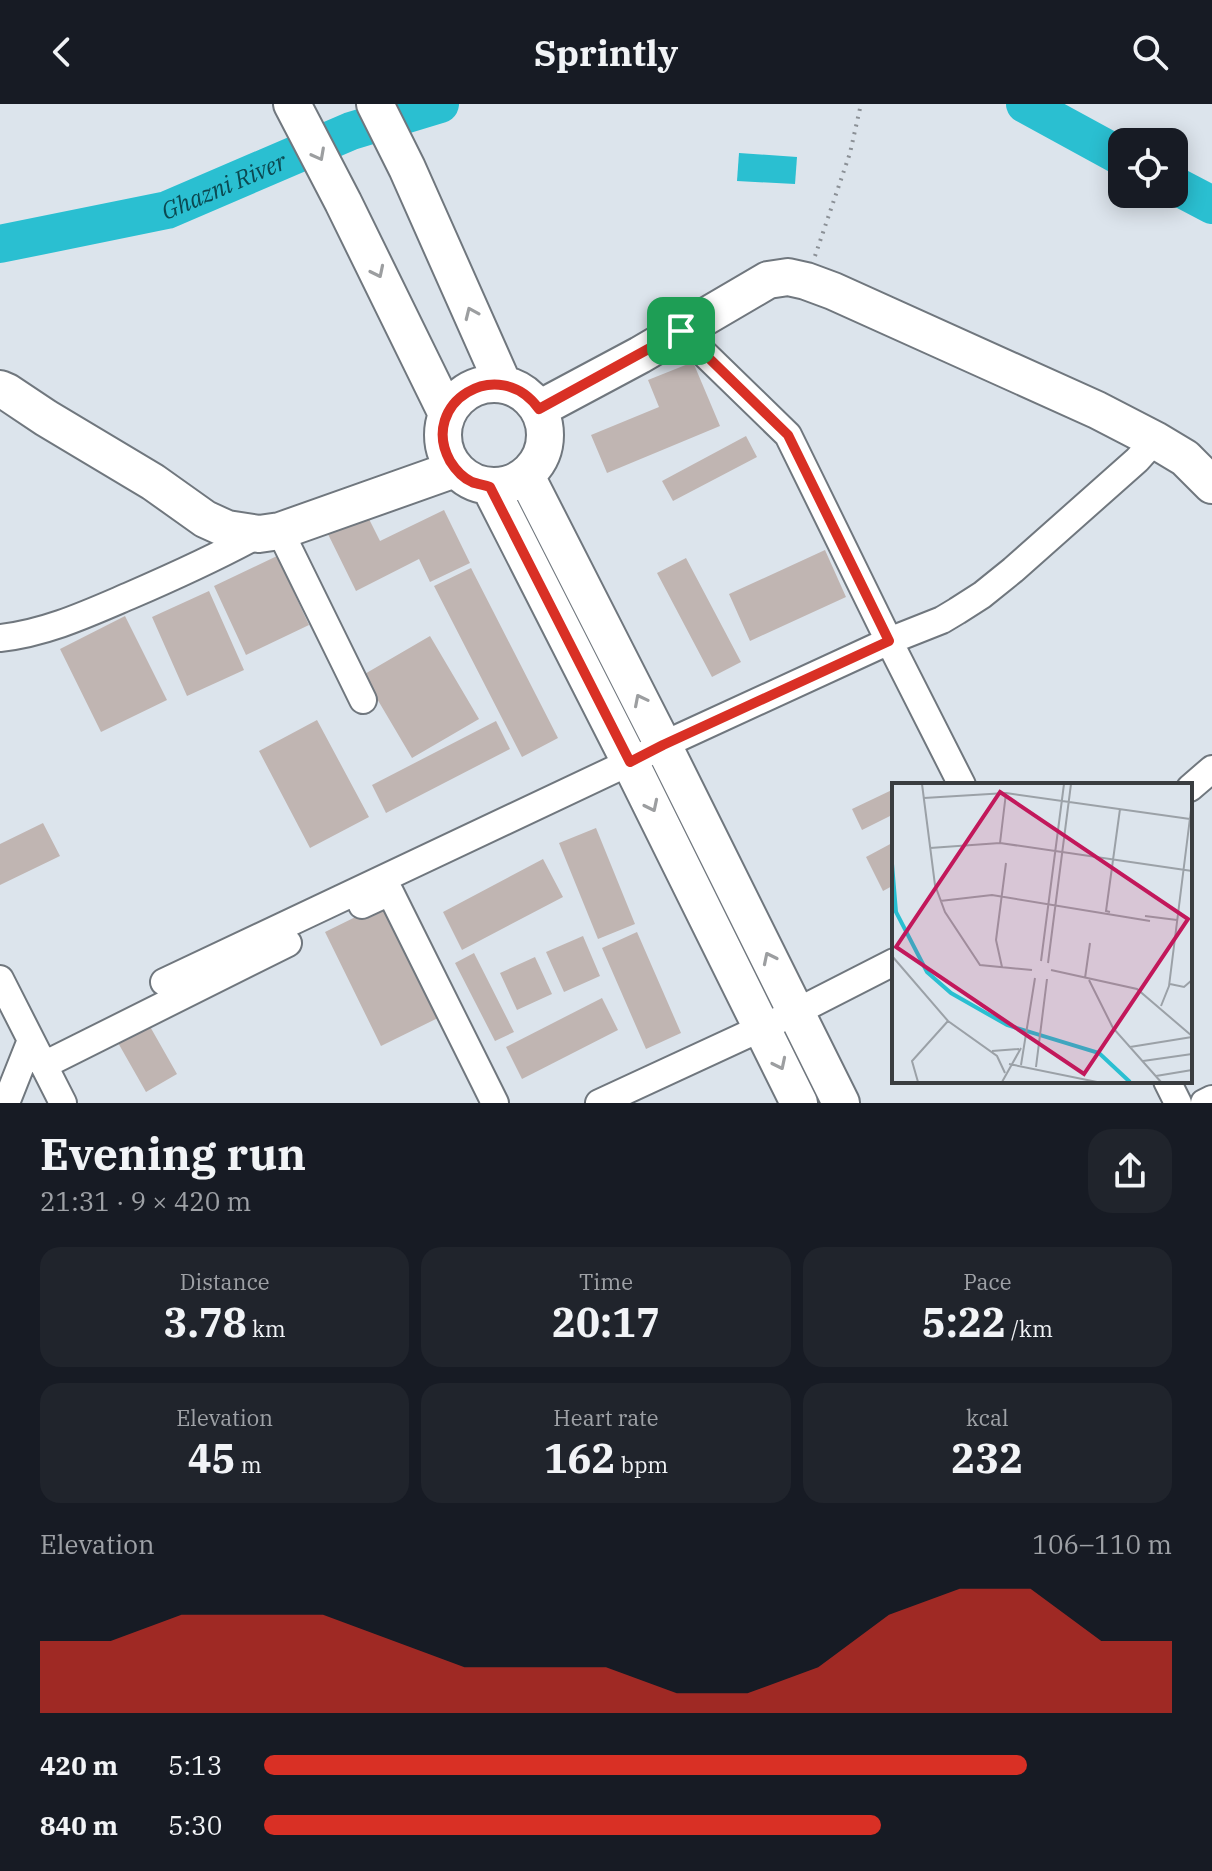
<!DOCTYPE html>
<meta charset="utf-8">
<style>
body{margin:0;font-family:"IBM Plex Serif",serif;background:#20242c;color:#f1f3f6;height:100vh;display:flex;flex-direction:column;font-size:30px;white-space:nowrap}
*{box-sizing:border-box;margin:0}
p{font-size:26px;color:#9ea1a6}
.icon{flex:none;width:44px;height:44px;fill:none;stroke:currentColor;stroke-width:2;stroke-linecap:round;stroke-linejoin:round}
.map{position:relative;height:999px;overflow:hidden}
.details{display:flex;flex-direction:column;background:#171b24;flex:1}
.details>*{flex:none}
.fabs{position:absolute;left:1108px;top:24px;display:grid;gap:16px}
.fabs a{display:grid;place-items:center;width:80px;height:80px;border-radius:16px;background:#171b24;box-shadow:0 4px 20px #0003;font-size:40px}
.pin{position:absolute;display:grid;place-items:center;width:68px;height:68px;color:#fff;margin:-34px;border-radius:16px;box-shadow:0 4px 12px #0006}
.round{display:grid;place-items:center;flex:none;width:84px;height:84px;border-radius:24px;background:#20242c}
.overview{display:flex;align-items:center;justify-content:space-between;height:136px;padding:0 40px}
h1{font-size:44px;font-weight:700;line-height:60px}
.stats{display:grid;grid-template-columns:repeat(3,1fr);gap:12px;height:136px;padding:8px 40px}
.stats div{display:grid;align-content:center;border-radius:20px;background:#20242c;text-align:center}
.stats b{font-size:40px;font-weight:700}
.stats small{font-size:22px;font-weight:400}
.stats p{font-size:22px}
.chart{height:224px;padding:16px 40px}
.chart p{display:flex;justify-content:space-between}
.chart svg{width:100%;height:144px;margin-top:8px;fill:#d93025;opacity:.7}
ul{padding:0 40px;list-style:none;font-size:26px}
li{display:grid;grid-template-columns:128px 96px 1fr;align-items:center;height:60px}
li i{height:20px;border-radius:10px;background:#d93025}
header{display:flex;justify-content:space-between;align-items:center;height:104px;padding:0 40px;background:#171b24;font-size:36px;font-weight:700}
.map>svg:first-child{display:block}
.water{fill:#2abfd1}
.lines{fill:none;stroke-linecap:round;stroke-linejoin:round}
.river{stroke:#2abfd1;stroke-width:38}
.building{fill:#c0b5b2}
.street-casing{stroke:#70777e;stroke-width:30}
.secondary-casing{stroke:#70777e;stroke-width:40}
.path{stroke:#8b9096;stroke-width:4;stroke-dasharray:2 6;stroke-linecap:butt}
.street{stroke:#fff;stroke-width:26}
.secondary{stroke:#fff;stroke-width:36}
.oneway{stroke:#9c9ea0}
.route-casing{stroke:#fff;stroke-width:16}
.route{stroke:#d93025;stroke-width:10}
.labels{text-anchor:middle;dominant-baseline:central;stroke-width:7;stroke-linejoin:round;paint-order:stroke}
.water-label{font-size:24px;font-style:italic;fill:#0b4951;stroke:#fff}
.inset-river{fill:none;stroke:#2abfd1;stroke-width:4}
.inset-road{fill:none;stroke:#9ba1a7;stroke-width:2}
.view{fill:#c2185b;fill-opacity:0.15;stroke:#c2185b;stroke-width:4}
.inset-edge{fill:none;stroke:#3a3d40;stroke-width:4}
</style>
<header><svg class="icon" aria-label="back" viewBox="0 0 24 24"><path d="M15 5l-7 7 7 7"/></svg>Sprintly<svg class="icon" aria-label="search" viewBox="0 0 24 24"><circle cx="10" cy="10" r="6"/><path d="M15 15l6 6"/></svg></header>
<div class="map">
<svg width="1212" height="999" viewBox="0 0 1212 999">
<rect width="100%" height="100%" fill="#dce4ec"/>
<!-- water -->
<path class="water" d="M739,49L797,53L795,80L737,77Z"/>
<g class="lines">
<!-- river -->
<g class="river">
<path d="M1025,0L1122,53"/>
<path d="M1174,81L1212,101"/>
<path id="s1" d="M0,140L167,106L351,27L440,0"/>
</g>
</g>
<!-- building -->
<path class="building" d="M693,258L720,322L607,369L591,331L659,303L648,276Z
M746,332L757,353L673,397L662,377Z
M363,403L380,437L444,406L470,459L430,478L419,455L356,487L324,422Z
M825,446L846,493L750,537L729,490Z
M277,452L309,521L246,551L214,482Z
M686,454L741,558L712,573L657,469Z
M471,464L558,634L522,653L434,482Z
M209,487L244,566L187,592L152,513Z
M125,512L167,596L101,628L60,545Z
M430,532L479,615L412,654L363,571Z
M317,616L369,713L310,744L259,647Z
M496,617L510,645L386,709L372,681Z
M894,685V710L862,726L852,705Z
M43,719L60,752L0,781V740Z
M596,724L635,820L598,835L559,739Z
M894,738V781L883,787L866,753Z
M543,755L563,793L462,846L443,808Z
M388,797L444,911L381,942L325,828Z
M637,828L681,929L646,945L602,844Z
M583,832L600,872L564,888L546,848Z
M474,849L514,928L495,937L455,859Z
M535,853L552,890L517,906L500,869Z
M602,894L618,926L522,975L506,943Z
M148,919L177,970L146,988L117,937Z"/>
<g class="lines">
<defs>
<path id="street" d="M681,227L788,331L889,537L962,681
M280,427L363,596
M0,534C46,529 87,510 129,492C173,473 217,453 259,430
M1190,684L1212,665
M362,801L390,788L495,999
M0,875L63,999
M164,878L630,658L663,641L889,537L942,516L957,507L982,491L1013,466L1137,356L1155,336
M44,961L288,839
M1167,977L1178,999
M6,999L31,936
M599,999L796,908L894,858
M1204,999L1212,995"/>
<path id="secondary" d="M292,0L343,98L447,310
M375,0L407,64L503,280
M443 331a51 51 0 1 1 102 0a51 51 0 1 1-102 0Z
M0,285L7,288L46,314L153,378L205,415L227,425L259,430L280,427L455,365
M539,305L640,251L768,176L788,173L806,177L833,187L1097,306L1155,336L1185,354L1212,381
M526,372L663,641L841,999
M490,383L630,658L799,999"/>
</defs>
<!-- street casing -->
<use href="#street" class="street-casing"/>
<!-- secondary casing -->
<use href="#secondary" class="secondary-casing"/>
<!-- path -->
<path class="path" d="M815,152L850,49L861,0"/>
<!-- street -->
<use href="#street" class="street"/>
<!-- secondary -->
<use href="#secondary" class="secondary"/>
</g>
<!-- one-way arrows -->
<defs><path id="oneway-chevron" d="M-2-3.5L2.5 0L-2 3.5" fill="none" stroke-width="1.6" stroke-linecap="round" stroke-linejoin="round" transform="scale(2)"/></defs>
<g class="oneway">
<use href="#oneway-chevron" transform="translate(319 51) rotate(62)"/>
<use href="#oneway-chevron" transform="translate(378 168) rotate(64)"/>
<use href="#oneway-chevron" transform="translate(471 209) rotate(-114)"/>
<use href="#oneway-chevron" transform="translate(640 596) rotate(-117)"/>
<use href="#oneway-chevron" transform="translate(652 702) rotate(64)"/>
<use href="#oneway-chevron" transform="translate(769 854) rotate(-116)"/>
<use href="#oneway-chevron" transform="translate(780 960) rotate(64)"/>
</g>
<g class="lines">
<defs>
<path id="route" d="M681,227L788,331L889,537L663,641L630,658L490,383C484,381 477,380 472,378C463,374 455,365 450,357C418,299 499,249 539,305Z"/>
</defs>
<!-- route casing -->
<use href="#route" class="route-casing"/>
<!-- route -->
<use href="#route" class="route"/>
</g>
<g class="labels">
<!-- water labels -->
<g class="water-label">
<text stroke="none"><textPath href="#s1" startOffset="232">Ghazni River</textPath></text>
</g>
</g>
<!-- overview -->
<g transform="translate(892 679)">
<rect width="300" height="300" fill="#dce4ec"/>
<path class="inset-river" d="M0,81L4,129L35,189L59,210L115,242L207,270L238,299"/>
<path class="inset-road" d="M30,1L43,102L53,129L88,182L140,187M32,15L114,10L298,36M108,60L114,10M38,65L108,60L300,88M48,118L100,112L258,138M218,129L214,128L228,26M253,133L285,137M0,173L56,238L105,273L113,290M149,178L172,1M156,180L179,1M110,184L104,157L114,80M159,187L245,206L300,253M193,195L198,160M197,197L221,245L269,299M278,201L292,204L300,197M269,223L277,203L300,19M238,264L300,254M100,268L127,266M251,278L300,271M117,281L205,299M129,282L143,195M144,284L155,196M264,293L300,287M26,299L20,278L56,238M110,299L129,265"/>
<path class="view" d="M108,9L296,136L192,291L4,164Z"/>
<rect width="300" height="300" class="inset-edge"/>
</g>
</svg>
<div class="fabs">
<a><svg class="icon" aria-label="locate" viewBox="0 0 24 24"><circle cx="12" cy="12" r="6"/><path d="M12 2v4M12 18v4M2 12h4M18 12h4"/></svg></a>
</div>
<div class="pin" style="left:681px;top:227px;background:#1e9e55"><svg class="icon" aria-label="arrive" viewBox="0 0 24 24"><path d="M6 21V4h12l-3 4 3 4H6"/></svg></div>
</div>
<section class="details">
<div class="overview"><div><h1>Evening run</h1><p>21:31 · 9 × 420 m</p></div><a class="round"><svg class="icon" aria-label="share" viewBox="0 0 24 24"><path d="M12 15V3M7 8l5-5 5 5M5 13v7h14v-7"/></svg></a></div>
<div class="stats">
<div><p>Distance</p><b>3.78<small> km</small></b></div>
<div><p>Time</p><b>20:17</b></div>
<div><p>Pace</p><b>5:22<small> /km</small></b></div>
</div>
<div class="stats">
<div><p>Elevation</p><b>45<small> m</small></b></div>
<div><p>Heart rate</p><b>162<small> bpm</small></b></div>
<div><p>kcal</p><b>232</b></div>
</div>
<div class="chart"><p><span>Elevation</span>106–110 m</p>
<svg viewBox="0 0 160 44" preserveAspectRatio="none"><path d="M0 44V22L10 22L20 14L30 14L40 14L50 22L60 30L70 30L80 30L90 38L100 38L110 30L120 14L130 6L140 6L150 22L160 22V44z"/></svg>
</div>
<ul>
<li><b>420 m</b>5:13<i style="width:84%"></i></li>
<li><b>840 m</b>5:30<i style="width:68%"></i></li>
</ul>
</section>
